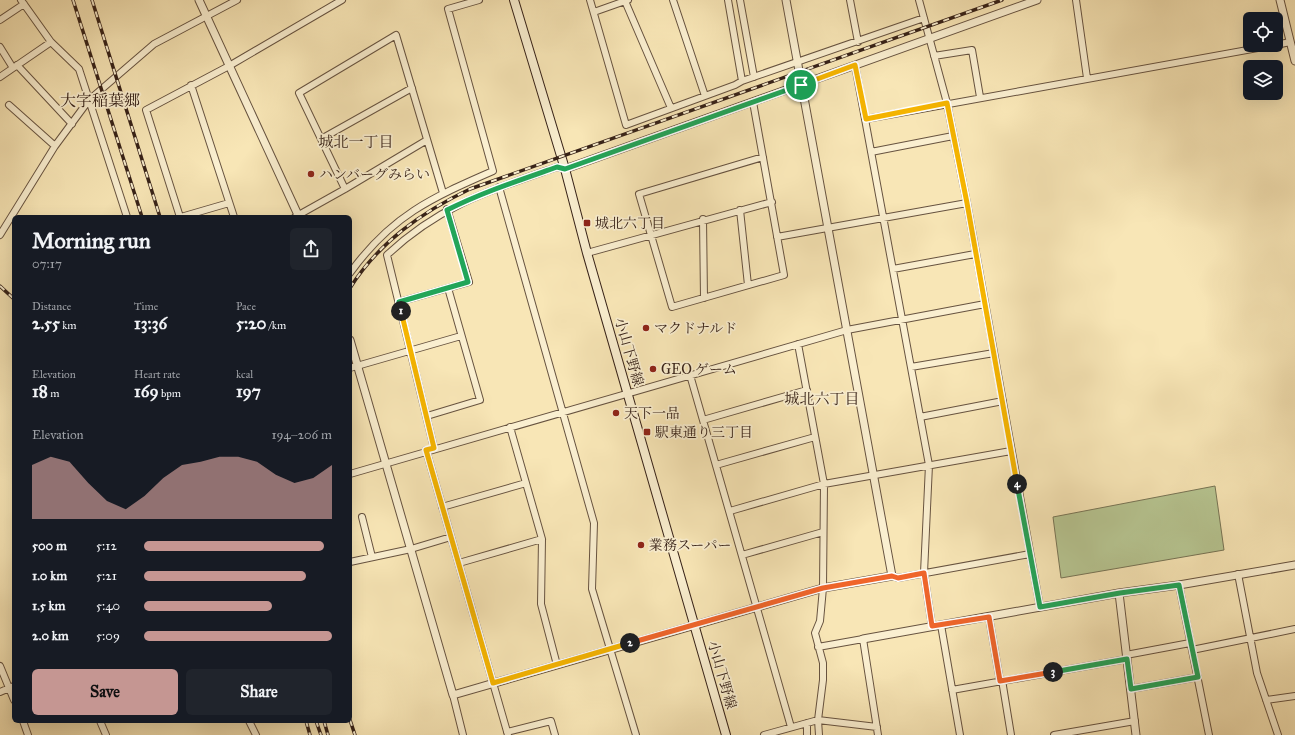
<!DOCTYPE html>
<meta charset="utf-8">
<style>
body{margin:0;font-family:"IM FELL Great Primer","Noto Serif JP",serif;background:#20242c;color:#f1f3f6;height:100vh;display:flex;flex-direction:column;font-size:15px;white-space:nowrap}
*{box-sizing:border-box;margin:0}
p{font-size:13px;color:#9ea1a6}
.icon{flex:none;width:22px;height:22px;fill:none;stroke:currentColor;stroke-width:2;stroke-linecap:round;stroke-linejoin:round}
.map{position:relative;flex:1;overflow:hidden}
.side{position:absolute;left:12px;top:215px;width:340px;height:508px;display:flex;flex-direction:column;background:#171b24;border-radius:6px;box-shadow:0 4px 16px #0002}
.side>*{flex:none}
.fabs{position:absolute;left:1243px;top:12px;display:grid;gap:8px}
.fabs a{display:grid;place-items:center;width:40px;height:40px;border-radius:6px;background:#171b24;box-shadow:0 4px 16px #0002;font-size:20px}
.pin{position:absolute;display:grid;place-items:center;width:34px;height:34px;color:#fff;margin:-17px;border:2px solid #fff;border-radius:50%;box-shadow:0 1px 4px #0007}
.km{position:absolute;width:20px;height:20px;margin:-10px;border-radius:50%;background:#222;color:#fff;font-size:11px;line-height:20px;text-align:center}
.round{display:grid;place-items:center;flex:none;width:42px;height:42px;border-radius:6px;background:#20242c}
.head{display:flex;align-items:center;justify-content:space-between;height:68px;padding:0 20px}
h1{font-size:22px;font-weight:700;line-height:30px}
.figures{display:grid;grid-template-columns:repeat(3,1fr);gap:6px;height:68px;padding:4px 20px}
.figures div{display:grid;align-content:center}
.figures b{font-size:17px;font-weight:700}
.figures small{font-size:11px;font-weight:400}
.figures p{font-size:11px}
.chart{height:112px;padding:8px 20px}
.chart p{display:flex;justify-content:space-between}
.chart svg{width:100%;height:72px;margin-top:4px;fill:#c59692;opacity:.7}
.cta{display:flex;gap:8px;margin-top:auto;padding:8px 20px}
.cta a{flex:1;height:46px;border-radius:6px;background:#c59692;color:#111;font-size:16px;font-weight:700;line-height:46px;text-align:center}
.cta a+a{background:#20242c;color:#f1f3f6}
ul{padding:0 20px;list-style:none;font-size:13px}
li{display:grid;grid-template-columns:64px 48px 1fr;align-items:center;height:30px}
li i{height:10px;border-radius:5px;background:#c59692}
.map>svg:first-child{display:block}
.green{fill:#b7c692;stroke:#777455}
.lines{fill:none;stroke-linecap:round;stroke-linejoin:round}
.minor-casing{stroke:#675340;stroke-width:8}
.tertiary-casing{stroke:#675340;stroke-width:9}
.secondary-casing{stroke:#372218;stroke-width:10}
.minor{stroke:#faefd0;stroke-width:6}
.tertiary{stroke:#faefd0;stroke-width:7}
.secondary{stroke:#faefd0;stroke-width:8}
.rail-casing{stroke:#372218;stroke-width:3.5}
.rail{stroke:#faefd0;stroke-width:2;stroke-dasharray:6;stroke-linecap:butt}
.split-1-casing{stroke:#fff;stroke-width:8}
.split-2-casing{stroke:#fff;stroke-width:8}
.split-3-casing{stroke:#fff;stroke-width:8}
.split-4-casing{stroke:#fff;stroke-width:8}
.split-5-casing{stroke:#fff;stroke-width:8}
.split-1{stroke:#22a559;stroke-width:5}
.split-2{stroke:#f5b400;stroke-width:5}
.split-3{stroke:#f0652b;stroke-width:5}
.split-4{stroke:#22a559;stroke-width:5}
.split-5{stroke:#f5b400;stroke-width:5}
.poi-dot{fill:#8f2418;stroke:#faefd0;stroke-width:1.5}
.labels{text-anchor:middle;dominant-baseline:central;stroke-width:3.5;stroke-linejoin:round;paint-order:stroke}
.poi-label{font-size:14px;fill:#372218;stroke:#faefd0;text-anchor:start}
.street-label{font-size:14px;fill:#372218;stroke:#faefd0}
.neighbourhood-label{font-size:15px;fill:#372218;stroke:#faefd0}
.quarter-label{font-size:16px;fill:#372218;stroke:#faefd0}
</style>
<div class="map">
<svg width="1295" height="735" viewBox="0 0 1295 735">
<rect width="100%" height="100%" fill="#f8e6b6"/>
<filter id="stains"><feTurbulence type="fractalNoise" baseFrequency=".005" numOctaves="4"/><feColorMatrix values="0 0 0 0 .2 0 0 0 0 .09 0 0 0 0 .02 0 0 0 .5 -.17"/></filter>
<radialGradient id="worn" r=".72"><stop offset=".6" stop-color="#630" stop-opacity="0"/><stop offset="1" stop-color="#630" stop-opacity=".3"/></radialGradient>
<!-- green -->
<path class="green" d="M1215,486L1224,550L1061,578L1053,517Z"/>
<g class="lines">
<defs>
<path id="minor" d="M21,0L51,42L79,69L127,217
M590,0L626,125L735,85L742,81L924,18
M673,0L705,96
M728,0L742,81
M740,0L754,77
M850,0L858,42
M919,0L947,103L967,203L1040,607
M1076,0L1087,78
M625,1L671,108
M594,12L628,0
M0,20L24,4
M1276,45L1290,42
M0,47L13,68
M934,56L972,50L980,97
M17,65L72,124
M855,65L929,465L924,573L932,626
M0,77L51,42
M191,85L234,217
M753,102L784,275L672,307L639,194L763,157
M9,105L55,146
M866,119L1275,45
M321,139L412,88
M871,152L953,136
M499,187L594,523L592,589L636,735
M345,189L299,93L396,35L443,193
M740,210L748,285
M180,217L146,110L229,66L342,0
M181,217L229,203
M295,217L345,189L427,140
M703,219L704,298
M0,235L55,146L89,100L154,44L237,0
M777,237L967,203
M587,253L772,202
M893,269L975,254
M350,273C391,216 431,198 493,171L448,9L479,0
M399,302L469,282L447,209
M798,344L824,484L823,588L820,621L815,633L823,663V680L818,720L819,735
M911,367L994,353
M350,368L461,336
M690,375L791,727
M427,416L480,400L448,288
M920,417L1003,401
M703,420L807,390
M510,427L542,539L541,604L557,665
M434,448L387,255C440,205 491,190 557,167L565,169
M426,450L508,735
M716,465L815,437
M350,474L847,330L985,304
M442,507L526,483
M730,511L824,484L1011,451
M362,517L372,557
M742,555L823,532
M350,562L411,549L451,537
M459,563L542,539
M1238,574L1257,673L1278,735
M892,576L898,578L1030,554
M1179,585L1209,735
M989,617L1000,681
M941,625L960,735
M818,647L863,639L878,735
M1192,650L1295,629
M1126,655L1190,643
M0,666L14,700
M1002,680L1011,735
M1131,689L1198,677
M952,690L1127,659
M0,692L14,686
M453,695L463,735
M1266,700L1295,696
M23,721L28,735
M100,721L106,735
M249,721L256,735
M807,723V735
M507,732L551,721L555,735
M764,735L818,720L877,727
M1054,735L1135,721"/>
<path id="tertiary" d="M199,0L299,217
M1280,0L1295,61
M565,169L1037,0
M350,340L453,695L823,588L892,576L786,0
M1119,593L1136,735
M863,639L1119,593L1179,585L1295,565"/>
<path id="secondary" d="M514,0L565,169L587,253L726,735"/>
</defs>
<!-- minor casing -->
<use href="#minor" class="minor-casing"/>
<!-- tertiary casing -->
<use href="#tertiary" class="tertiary-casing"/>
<!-- secondary casing -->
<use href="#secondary" class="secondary-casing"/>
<!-- minor -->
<use href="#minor" class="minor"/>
<!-- tertiary -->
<use href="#tertiary" class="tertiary"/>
<!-- secondary -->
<use href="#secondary" class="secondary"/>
<defs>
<path id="rail" d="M73,0L142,217
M92,0L160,217
M0,286L14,299
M350,288C379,242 422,212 470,189L1002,0
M350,720L355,735
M306,721L310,735
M316,721L321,735
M324,721L328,735"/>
</defs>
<!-- rail casing -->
<use href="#rail" class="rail-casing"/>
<!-- rail -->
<use href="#rail" class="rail"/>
</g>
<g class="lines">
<defs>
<path id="split-1" d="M401,311L399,302L468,282L447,210C483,192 520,180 557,167L565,169L801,85"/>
<path id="split-2" d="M401,311L434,448L426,450L493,683L630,643"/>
<path id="split-3" d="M630,643L823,588L892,576L898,578L924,573L932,626L989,617L1000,681L1053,672"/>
<path id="split-4" d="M1017,484L1040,607L1120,593L1179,585L1198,677L1131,689L1127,659L1053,672"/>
<path id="split-5" d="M801,85L855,65L866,119L947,103L967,203L1017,484"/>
</defs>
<!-- split-1 casing -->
<use href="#split-1" class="split-1-casing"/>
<!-- split-2 casing -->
<use href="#split-2" class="split-2-casing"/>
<!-- split-3 casing -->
<use href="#split-3" class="split-3-casing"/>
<!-- split-4 casing -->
<use href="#split-4" class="split-4-casing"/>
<!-- split-5 casing -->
<use href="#split-5" class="split-5-casing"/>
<!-- split-1 -->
<use href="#split-1" class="split-1"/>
<!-- split-2 -->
<use href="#split-2" class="split-2"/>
<!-- split-3 -->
<use href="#split-3" class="split-3"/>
<!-- split-4 -->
<use href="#split-4" class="split-4"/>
<!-- split-5 -->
<use href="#split-5" class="split-5"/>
</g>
<!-- markers -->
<g class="poi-dot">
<circle cx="311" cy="174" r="4"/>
<rect x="583" y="219" width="8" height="8" rx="2"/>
<circle cx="646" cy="328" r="4"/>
<circle cx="653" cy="369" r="4"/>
<circle cx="616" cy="413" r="4"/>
<rect x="643" y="428" width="8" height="8" rx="2"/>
<circle cx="641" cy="545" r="4"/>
</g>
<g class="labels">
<!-- poi labels -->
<g class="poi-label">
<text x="319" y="174">ハンバーグみらい</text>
<text x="595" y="223">城北六丁目</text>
<text x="654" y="328">マクドナルド</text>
<text x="661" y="369">GEO ゲーム</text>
<text x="624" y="413">天下一品</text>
<text x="655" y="432">駅東通り三丁目</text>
<text x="649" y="545">業務スーパー</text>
</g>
<!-- street labels -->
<g class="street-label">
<text transform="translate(629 352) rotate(74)">小山下野線</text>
<text transform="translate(722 675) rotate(74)">小山下野線</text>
</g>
<!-- neighbourhood labels -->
<g class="neighbourhood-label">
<text x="356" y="142">城北一丁目</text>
<text x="822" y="399">城北六丁目</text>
</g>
<!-- quarter labels -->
<g class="quarter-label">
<text x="100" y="100">大字稲葉郷</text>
</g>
</g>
<rect width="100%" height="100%" filter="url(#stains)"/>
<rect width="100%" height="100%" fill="url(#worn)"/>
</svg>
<div class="fabs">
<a><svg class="icon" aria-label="locate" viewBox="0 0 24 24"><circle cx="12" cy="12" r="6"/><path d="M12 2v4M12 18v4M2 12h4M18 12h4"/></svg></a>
<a><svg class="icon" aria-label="layers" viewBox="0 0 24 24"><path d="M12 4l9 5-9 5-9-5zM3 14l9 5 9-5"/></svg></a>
</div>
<div class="pin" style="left:801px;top:85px;background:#1e9e55"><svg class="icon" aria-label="arrive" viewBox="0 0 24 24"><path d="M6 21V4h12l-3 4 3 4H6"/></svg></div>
<b class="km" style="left:401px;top:311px">1</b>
<b class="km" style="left:630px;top:643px">2</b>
<b class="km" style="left:1053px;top:672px">3</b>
<b class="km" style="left:1017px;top:484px">4</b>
<section class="side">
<div class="head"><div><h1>Morning run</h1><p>07:17</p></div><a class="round"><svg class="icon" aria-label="share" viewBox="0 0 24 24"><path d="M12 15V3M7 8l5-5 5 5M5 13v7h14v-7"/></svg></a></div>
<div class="figures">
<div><p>Distance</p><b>2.55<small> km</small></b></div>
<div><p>Time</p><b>13:36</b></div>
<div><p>Pace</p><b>5:20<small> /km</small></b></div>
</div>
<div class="figures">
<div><p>Elevation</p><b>18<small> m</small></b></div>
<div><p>Heart rate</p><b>169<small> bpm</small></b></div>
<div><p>kcal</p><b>197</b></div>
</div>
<div class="chart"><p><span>Elevation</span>194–206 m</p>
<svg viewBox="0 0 160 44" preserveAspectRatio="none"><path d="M0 44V11L10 6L20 9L30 22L40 33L50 38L60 30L70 19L80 11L90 9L100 6L110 6L120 9L130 17L140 22L150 19L160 11V44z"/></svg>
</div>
<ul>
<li><b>500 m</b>5:12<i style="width:96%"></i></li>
<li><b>1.0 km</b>5:21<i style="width:86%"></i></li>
<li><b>1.5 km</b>5:40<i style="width:68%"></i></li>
<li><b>2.0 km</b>5:09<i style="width:100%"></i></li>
</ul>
<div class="cta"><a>Save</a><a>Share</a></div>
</section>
</div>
